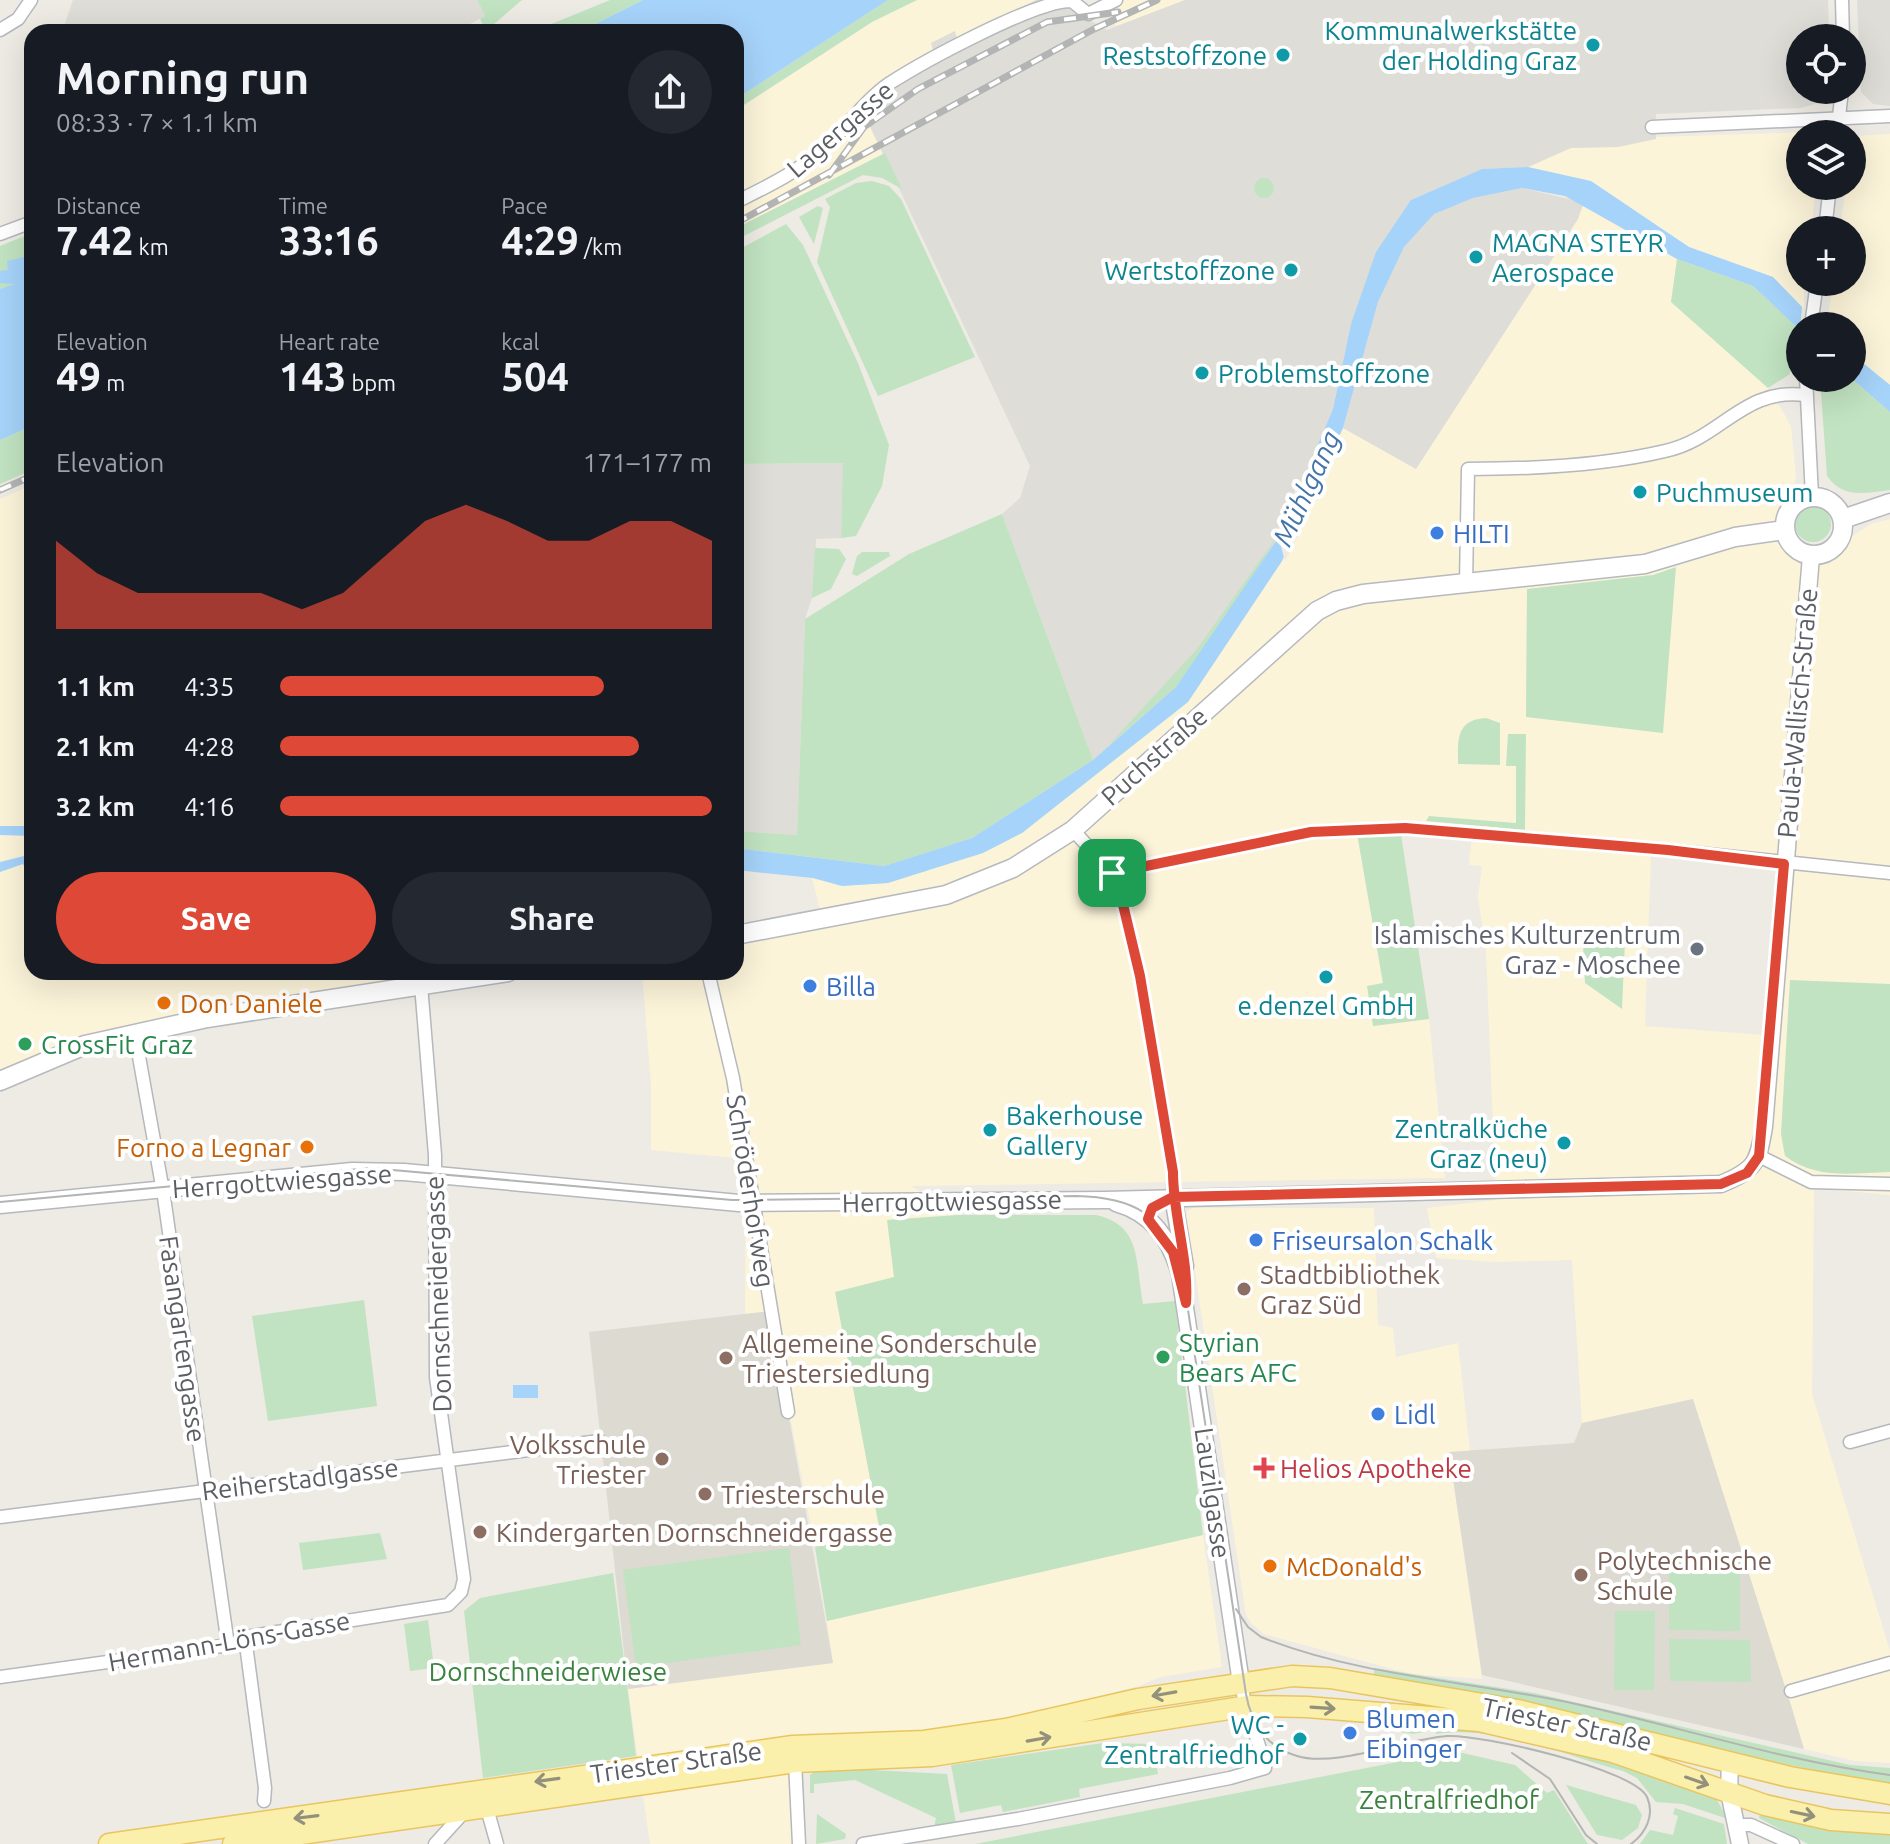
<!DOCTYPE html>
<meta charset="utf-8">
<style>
body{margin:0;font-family:Ubuntu,sans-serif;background:#242831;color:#f1f3f6;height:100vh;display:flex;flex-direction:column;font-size:30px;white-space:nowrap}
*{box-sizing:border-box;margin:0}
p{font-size:26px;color:#9ea1a6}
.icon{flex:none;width:44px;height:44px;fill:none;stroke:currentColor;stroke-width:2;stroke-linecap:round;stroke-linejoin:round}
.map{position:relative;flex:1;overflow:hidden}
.drawer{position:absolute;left:24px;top:24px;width:720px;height:956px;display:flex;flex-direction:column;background:#171b24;border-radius:24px;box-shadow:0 8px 32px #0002}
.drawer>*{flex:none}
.fabs{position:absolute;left:1786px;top:24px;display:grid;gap:16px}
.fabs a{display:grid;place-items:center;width:80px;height:80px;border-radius:50%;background:#171b24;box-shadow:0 8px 32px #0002;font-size:40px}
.pin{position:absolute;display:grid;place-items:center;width:68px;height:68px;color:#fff;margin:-34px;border-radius:16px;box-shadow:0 4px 12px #0006}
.round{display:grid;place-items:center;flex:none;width:84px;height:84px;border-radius:42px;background:#242831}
.head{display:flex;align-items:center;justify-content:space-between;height:136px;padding:0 32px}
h1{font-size:44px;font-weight:700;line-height:60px}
.metrics{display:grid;grid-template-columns:repeat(3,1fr);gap:12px;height:136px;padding:8px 32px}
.metrics div{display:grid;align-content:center}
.metrics b{font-size:40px;font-weight:700}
.metrics small{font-size:22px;font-weight:400}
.metrics p{font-size:22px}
.chart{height:224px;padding:16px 32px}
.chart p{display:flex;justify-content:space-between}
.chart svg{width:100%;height:144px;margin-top:8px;fill:#de4837;opacity:.7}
.cta{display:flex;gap:16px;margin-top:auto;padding:16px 32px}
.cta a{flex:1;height:92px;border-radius:48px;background:#de4837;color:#fff;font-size:32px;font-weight:700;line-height:92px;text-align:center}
.cta a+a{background:#242831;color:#f1f3f6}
ul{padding:0 32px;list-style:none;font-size:26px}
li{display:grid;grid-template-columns:128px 96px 1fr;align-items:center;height:60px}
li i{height:20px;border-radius:10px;background:#de4837}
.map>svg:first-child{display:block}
.commercial{fill:#fcf4d9;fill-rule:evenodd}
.industrial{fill:#deddd7}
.education{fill:#dddad1}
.green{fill:#c1e3c1}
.water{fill:#a6d3fa}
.pier{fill:#edebe3}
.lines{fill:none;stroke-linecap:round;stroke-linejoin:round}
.minor-casing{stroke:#b5b8bc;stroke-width:15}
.tertiary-casing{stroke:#b5b8bc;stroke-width:19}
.secondary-casing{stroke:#b6b9be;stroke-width:21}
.primary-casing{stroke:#e9c560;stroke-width:23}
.minor{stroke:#fff;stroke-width:12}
.tertiary{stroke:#fff;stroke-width:16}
.secondary{stroke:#fff;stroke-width:18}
.primary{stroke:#faefab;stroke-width:20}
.tram{stroke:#b3b4b4;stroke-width:2}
.rail-casing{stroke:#b3b4b4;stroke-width:7}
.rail{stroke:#fff;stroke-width:4;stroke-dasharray:12;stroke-linecap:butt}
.oneway{stroke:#93917c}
.route-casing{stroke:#fff;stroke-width:16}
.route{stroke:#de4837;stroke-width:10}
.culture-dot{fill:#0f9aa8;stroke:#fff;stroke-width:3}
.shop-dot{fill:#3f7fe0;stroke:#fff;stroke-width:3}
.worship-dot{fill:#6b7280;stroke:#fff;stroke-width:3}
.food-dot{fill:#e8710a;stroke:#fff;stroke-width:3}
.leisure-dot{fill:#2e9e5b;stroke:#fff;stroke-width:3}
.education-dot{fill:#8d6e63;stroke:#fff;stroke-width:3}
.health-dot{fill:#e0444e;stroke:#fff;stroke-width:3}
.labels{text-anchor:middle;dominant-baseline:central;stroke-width:8;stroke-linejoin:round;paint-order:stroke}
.culture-label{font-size:26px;fill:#0d838f;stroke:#fff;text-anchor:end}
.street-label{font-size:26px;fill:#5b5e63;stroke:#fff}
.shop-label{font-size:26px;fill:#366cbe;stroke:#fff;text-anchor:start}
.worship-label{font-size:26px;fill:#5b616d;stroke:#fff;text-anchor:end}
.food-label{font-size:26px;fill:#c56008;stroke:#fff;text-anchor:start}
.leisure-label{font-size:26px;fill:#27864d;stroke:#fff;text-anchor:start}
.education-label{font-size:26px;fill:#785e54;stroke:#fff;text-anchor:start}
.health-label{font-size:26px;fill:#be3a42;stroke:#fff;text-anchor:start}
.park-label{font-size:26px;fill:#3a833f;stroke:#fff}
.water-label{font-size:28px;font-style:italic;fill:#4474aa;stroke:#fff}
</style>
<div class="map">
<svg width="1890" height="1844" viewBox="0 0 1890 1844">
<rect width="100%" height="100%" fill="#edebe3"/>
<!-- commercial -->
<path class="commercial" d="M917,0H1036L956,40L955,32L934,55L864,114L885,153L736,228V110L872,22Z
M1102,0H1185L1116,26Z
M1809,132L1814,134H1800V186H1816L1811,230H1800V282H1804V308L1773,277L1689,247L1528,167L1571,148L1618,147L1656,137Z
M1890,134V385L1852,354V326H1827L1833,282H1852V230H1840L1846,186H1852L1853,136Z
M1583,205L1677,259L1671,302L1768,388L1785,415L1791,427L1796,477L1784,530L1791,545L1811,556L1828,552L1871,524L1890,519V1195L1814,1188L1812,1394L1890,1651V1763L1855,1761L1804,1749L1693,1399L1582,1423L1572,1260L1495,1262L1436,1258L1427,1208L1496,1200L1486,952L1478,897L1482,866L1469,865L1473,826L1355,822L1383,984L1373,1026L1429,1019L1445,1178L911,1186L958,1215L888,1220L895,1277L836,1292L880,1533L815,1547L770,1311L745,1315L746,1159L651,1150V1085L642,972H736V922H759L820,910L812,878L842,886L888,883L1022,833L1188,702L1282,561L1343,428L1416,469L1570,232ZM1676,568L1526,717L1527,589L1653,575ZM1651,855L1777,869L1764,1035L1645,1026Z
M32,485V972H476L85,1045L0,1081V499Z
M1193,1208H1374L1378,1325L1393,1328L1396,1357L1458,1343L1470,1451L1449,1452L1482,1679L1411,1674L1264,1634L1251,1623L1246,1615L1187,1217V1211Z
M1203,1535L1222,1667L1160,1677L1139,1686L1030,1714L988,1721L867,1738L811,1733L789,1736L792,1844H650L628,1689L833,1663L827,1621Z"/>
<!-- industrial -->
<path class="industrial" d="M73,0H477L485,16L455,32H62Z
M1036,0H1055L1107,30L1185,0H1828L1829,38H1800V90L1827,93L1821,102L1801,108L1656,114V139L1618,147L1571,148L1528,167L1482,169L1411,200L1351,324L1333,409L1278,538L1176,687L1093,760L1002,514L1020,498L1030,466L864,114L934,55L931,43L955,31L957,40Z
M1857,0H1890V106L1873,104L1861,92Z
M1522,188L1577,201L1583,205L1578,219L1416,469L1343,428L1378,302L1404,247L1433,214L1473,198Z
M844,463L841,538L816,539L814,592L805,619L797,835L736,831V464Z"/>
<!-- education -->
<path class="education" d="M770,1311L833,1663L628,1689L589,1332Z
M1693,1399L1791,1705L1804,1749L1482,1675L1449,1452L1574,1443L1582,1423Z"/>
<!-- green -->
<path class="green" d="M477,0H522L486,31L480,19L485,16Z
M610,0H643L579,32H532Z
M888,0H917L872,22L736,110V99Z
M885,153L902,189L882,178L863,175L736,240V228Z
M1254 188a10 10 0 1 1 20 0a10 10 0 1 1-20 0Z
M872,181L889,186L901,199L975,357L878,396L817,262L830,207L825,199L856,183Z
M818,206L823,208L814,244L799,217Z
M786,224L803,245L858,363L889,445L882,486L856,536L841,538L843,463L736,464V251Z
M32,233V255L25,258L15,286L0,299V246Z
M1677,259L1753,286L1799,329L1790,374L1768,388L1671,302Z
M1820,378H1851L1890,412V490C1865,493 1843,499 1827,476Z
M32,426V470L0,484V440Z
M1795 524a18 18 0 1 1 36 0a18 18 0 1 1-36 0Z
M1002,514L1093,760L972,838L884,866L736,848V831L797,835L805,619L909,554Z
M1278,535L1246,588L1176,687L1109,745L1197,649Z
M815,548L839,549L846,559L831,589L812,598Z
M862,552H889L890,556L857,576L852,574L857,556Z
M1676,567L1663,733L1526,717L1527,589L1653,575Z
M1486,718L1500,723V765L1458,764C1458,739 1456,720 1486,718Z
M1508,734H1526L1525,830L1426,821L1429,816L1516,823V766H1506Z
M1357,833L1401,834L1429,1019L1373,1026L1367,986L1383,983Z
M1625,941L1622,1009L1585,983L1583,945Z
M1790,980L1890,984V1172C1850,1173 1818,1180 1785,1156L1781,1134Z
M958,1215H1096C1143,1225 1135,1264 1143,1304L1175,1301L1203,1535L827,1621L815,1547L880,1532L835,1292L894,1277L887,1220Z
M364,1300L377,1406L268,1421L252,1316Z
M380,1533L387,1559L303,1570L299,1543Z
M789,1548L801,1645L636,1667L623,1570Z
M1669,1559L1740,1560V1631L1669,1630Z
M613,1573L636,1756L483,1778L464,1611L480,1598Z
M1615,1611H1655L1654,1690H1614Z
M428,1620L434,1668L410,1671L404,1624Z
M1669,1639L1750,1640L1751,1682L1670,1681Z
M1374,1668L1534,1693L1850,1765L1890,1768V1786L1374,1678Z
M1358,1719L1493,1731L1569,1745L1715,1797L1728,1819L1683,1804L1656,1802L1637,1778L1623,1771C1564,1755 1498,1725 1436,1734L1435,1730L1413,1734L1382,1729L1381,1723H1359Z
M1103,1743L1153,1744L1158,1774L1079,1789L1080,1797L1003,1812L1001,1805L960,1813L951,1765Z
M1454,1751L1515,1765L1547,1793L1554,1790L1588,1844H975Z
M853,1769L947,1774L956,1823L934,1827L936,1818L855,1780L814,1784V1793H810V1775L814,1772Z
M1566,1785L1636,1805L1642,1815L1638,1828L1622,1840L1597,1835Z
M1675,1808L1724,1824L1727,1844H1640L1650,1830L1673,1835L1678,1816L1673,1814Z
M1760,1812L1890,1828V1844H1808L1759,1818Z
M817,1814L846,1834L845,1839L816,1844Z"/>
<!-- water -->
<path class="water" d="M643,0H888L736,99V32L583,30Z
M1528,167L1591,181L1689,247L1773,277L1802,307L1800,330L1753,286L1677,259L1565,196L1522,188L1473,198L1434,214L1404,247L1378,302L1343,428L1282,561L1188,702L1022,833L983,853L888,883L842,886L813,878L736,870V848L884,866L972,838L1093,760L1176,687L1278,538L1333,409L1351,324L1376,252L1411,200L1482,169Z
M32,255V426L0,440V289L15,284L0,283V271L8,270L7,261Z
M1852,354L1890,385V412L1851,378Z
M0,826H32V836L0,835Z
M32,854V871L27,872L23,864L0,872V862Z
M513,1385H538V1398H513Z"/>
<!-- pier -->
<path class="pier" d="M1296,488L1306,521L1285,561L1277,532Z"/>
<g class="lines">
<defs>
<path id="minor" d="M1842,0L1843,38
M0,30L18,19L31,0
M1652,127L1890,116
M1837,134L1842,90
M736,202C768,186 798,172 824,148C846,128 865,100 890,83C923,62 1036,0 1072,1L1088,14L1116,0
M1825,230L1830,186
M0,234L32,222
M1811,326L1817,282
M1806,378L1812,496
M1466,585L1468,469C1533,469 1602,466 1665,451C1721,439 1743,387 1805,395
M1073,830L1112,873L1120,892L1140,976L1173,1172V1197
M1112,873L1311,832L1405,828L1668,850L1890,873
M708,972L733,1078L788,1412
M135,1034L164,1197L228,1645
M1759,1156L1811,1182L1890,1184
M1850,1442L1890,1431
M0,1517L600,1441
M245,1637L265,1788L264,1801
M0,1677L236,1644L245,1637L448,1605L461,1592L464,1579L436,1377L435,1155L421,985
M1791,1691L1890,1663
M795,1762L799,1844
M486,1805L497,1844
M1738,1825H1751L1793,1844
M435,1844L465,1811
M863,1844L1018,1819L1230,1778L1265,1768C1259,1738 1245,1713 1241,1683"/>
<path id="tertiary" d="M1173,1197L1185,1266
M1116,1203C1152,1213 1170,1239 1180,1274L1241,1683
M0,1205L352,1171L404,1172L739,1203L1105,1200L1721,1184C1755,1170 1758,1163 1764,1127L1811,556
M1730,1763L1729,1792L1740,1844"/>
<path id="secondary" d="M1785 526a29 29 0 1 1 58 0a29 29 0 1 1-58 0Z
M1843,519L1890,503
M736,935L946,895L1013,868L1073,830L1317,611L1336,601L1363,594L1645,564L1735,537L1784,530
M0,1081L85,1045L207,1018L508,972"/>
<path id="primary" d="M109,1844L793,1746L924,1741L1006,1729L1138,1699L1292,1676L1330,1678L1518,1710L1790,1777L1890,1794
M233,1844L795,1762L932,1756L1248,1706L1307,1707L1479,1721L1613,1752L1765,1805L1831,1820L1890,1824"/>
</defs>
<!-- minor casing -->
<use href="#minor" class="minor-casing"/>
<!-- tertiary casing -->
<use href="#tertiary" class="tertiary-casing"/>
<!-- secondary casing -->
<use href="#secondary" class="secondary-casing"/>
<!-- primary casing -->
<use href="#primary" class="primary-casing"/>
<!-- minor -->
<use href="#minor" class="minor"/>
<!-- tertiary -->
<use href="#tertiary" class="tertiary"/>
<!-- secondary -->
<use href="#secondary" class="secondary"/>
<!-- primary -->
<use href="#primary" class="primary"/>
<!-- tram -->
<path class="tram" d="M0,1202L370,1168L732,1200L1076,1196C1133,1197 1164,1214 1182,1270L1246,1694C1251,1723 1267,1748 1297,1756C1335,1768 1405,1739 1447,1736C1480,1734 1634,1769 1647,1797C1655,1815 1646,1833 1631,1844
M1236,1609L1248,1627L1261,1637C1362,1677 1471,1681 1576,1704C1681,1727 1783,1761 1890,1775
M1512,1753L1550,1779L1586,1835L1597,1844"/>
<defs>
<path id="rail" d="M829,175L864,127L918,89L1047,22L1118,12
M736,223L1094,29L1157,0
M0,490L32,476"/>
</defs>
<!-- rail casing -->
<use href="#rail" class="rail-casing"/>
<!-- rail -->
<use href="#rail" class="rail"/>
</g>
<!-- one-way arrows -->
<defs><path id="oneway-shaft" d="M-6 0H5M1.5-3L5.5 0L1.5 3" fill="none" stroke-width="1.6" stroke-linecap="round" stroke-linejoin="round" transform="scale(2)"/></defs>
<g class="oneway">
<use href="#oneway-shaft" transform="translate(1164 1694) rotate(170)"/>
<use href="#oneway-shaft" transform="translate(1323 1708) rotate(4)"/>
<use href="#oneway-shaft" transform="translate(1039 1739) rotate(-10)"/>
<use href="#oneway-shaft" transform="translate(547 1780) rotate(172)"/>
<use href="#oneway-shaft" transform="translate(1697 1781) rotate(19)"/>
<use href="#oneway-shaft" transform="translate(1803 1814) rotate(12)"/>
<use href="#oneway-shaft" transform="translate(306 1817) rotate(173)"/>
</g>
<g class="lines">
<defs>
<path id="route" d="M1112,873L1120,892L1140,976L1173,1172C1173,1216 1189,1259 1186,1303L1173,1252L1148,1219L1152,1208L1173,1197L1721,1184L1747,1173L1759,1156L1784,864L1668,850L1405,828L1311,832L1112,873"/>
</defs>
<!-- route casing -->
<use href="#route" class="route-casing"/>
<!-- route -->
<use href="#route" class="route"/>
</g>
<!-- markers -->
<g class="culture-dot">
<circle cx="1593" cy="45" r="8"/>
<circle cx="1283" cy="55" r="8"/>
<circle cx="1476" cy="257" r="8"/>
<circle cx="1291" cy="270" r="8"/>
<circle cx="1202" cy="373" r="8"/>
<circle cx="1640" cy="492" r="8"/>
<circle cx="1326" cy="977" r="8"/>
<circle cx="990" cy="1130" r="8"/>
<circle cx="1564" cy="1143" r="8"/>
<circle cx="1300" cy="1739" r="8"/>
</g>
<g class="shop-dot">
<circle cx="1437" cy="533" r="8"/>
<circle cx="810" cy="986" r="8"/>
<circle cx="1256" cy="1240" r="8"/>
<circle cx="1378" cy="1414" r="8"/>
<circle cx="1350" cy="1733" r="8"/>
</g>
<circle class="worship-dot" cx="1697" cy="949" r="8"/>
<g class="food-dot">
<circle cx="164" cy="1003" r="8"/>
<circle cx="307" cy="1147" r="8"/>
<circle cx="1270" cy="1566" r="8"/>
</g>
<g class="leisure-dot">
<circle cx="25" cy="1044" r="8"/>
<circle cx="1163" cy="1357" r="8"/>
</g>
<g class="education-dot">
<circle cx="1244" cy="1289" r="8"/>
<circle cx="726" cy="1358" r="8"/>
<circle cx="662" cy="1459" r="8"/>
<circle cx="705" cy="1494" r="8"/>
<circle cx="480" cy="1532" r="8"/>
<circle cx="1581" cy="1575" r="8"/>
</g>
<path class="health-dot" d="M1260 1456h8v8h8v8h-8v8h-8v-8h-8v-8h8z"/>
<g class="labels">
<!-- culture labels -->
<g class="culture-label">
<text x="1577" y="30">Kommunalwerkstätte<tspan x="1577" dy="30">der Holding Graz</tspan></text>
<text x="1267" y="55">Reststoffzone</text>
<text x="1492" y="242" text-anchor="start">MAGNA STEYR<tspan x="1492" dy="30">Aerospace</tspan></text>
<text x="1275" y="270">Wertstoffzone</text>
<text x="1218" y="373" text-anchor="start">Problemstoffzone</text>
<text x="1656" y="492" text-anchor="start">Puchmuseum</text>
<text x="1326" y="1005" text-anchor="middle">e.denzel GmbH</text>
<text x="1006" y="1115" text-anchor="start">Bakerhouse<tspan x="1006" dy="30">Gallery</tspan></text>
<text x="1548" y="1128">Zentralküche<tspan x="1548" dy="30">Graz (neu)</tspan></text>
<text x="1284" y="1724">WC -<tspan x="1284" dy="30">Zentralfriedhof</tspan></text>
</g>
<!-- street labels -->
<g class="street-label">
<text transform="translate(840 129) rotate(-41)">Lagergasse</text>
<text transform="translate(1797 713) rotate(-85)">Paula-Wallisch-Straße</text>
<text transform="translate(1154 756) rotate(-42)">Puchstraße</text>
<text transform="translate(282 1181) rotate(-4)">Herrgottwiesgasse</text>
<text transform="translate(751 1191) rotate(81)">Schröderhofweg</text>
<text transform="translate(952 1201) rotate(-1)">Herrgottwiesgasse</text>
<text transform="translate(438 1294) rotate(-92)">Dornschneidergasse</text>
<text transform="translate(183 1339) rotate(82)">Fasangartengasse</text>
<text transform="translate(300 1479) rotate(-7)">Reiherstadlgasse</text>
<text transform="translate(1213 1493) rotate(82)">Lauzilgasse</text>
<text transform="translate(229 1641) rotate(-10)">Hermann-Löns-Gasse</text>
<text transform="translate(1567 1724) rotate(12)">Triester Straße</text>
<text transform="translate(676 1762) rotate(-8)">Triester Straße</text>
</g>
<!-- shop labels -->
<g class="shop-label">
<text x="1453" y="533">HILTI</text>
<text x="826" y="986">Billa</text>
<text x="1272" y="1240">Friseursalon Schalk</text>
<text x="1394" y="1414">Lidl</text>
<text x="1366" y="1718">Blumen<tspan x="1366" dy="30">Eibinger</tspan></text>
</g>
<!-- worship labels -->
<g class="worship-label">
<text x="1681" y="934">Islamisches Kulturzentrum<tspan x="1681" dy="30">Graz - Moschee</tspan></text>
</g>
<!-- food labels -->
<g class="food-label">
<text x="180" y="1003">Don Daniele</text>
<text x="291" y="1147" text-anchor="end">Forno a Legnar</text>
<text x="1286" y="1566">McDonald's</text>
</g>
<!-- leisure labels -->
<g class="leisure-label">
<text x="41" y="1044">CrossFit Graz</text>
<text x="1179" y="1342">Styrian<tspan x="1179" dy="30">Bears AFC</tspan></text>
</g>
<!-- education labels -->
<g class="education-label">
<text x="1260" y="1274">Stadtbibliothek<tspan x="1260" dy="30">Graz Süd</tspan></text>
<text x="742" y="1343">Allgemeine Sonderschule<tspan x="742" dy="30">Triestersiedlung</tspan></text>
<text x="646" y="1444" text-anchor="end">Volksschule<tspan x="646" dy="30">Triester</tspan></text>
<text x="721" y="1494">Triesterschule</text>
<text x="496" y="1532">Kindergarten Dornschneidergasse</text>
<text x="1597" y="1560">Polytechnische<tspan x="1597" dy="30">Schule</tspan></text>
</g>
<!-- health labels -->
<g class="health-label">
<text x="1280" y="1468">Helios Apotheke</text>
</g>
<!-- park labels -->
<g class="park-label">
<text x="548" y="1671">Dornschneiderwiese</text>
<text x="1449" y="1799">Zentralfriedhof</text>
</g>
<!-- water labels -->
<g class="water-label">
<text transform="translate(1306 488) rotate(-65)">Mühlgang</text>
</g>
</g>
</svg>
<div class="fabs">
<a><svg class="icon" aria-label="locate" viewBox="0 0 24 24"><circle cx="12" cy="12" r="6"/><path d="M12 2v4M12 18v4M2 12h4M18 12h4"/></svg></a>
<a><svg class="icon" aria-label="layers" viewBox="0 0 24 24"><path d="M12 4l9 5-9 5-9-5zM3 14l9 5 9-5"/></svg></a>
<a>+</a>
<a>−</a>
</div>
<div class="pin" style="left:1112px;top:873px;background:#1e9e55"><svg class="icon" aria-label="arrive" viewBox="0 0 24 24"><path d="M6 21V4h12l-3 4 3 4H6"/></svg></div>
<section class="drawer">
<div class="head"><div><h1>Morning run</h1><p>08:33 · 7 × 1.1 km</p></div><a class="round"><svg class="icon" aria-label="share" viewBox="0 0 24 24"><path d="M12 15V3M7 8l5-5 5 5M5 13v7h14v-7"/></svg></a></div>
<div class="metrics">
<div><p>Distance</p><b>7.42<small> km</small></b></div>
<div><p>Time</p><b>33:16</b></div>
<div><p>Pace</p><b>4:29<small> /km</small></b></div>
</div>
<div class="metrics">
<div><p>Elevation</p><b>49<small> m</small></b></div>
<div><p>Heart rate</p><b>143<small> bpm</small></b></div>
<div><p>kcal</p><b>504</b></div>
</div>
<div class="chart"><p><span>Elevation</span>171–177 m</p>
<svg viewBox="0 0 160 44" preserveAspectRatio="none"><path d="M0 44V17L10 27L20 33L30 33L40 33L50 33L60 38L70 33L80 22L90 11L100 6L110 11L120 17L130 17L140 11L150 11L160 17V44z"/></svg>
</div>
<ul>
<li><b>1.1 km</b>4:35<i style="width:75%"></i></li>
<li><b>2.1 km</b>4:28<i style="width:83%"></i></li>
<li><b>3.2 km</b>4:16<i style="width:100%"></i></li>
</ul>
<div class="cta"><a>Save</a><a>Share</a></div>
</section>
</div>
